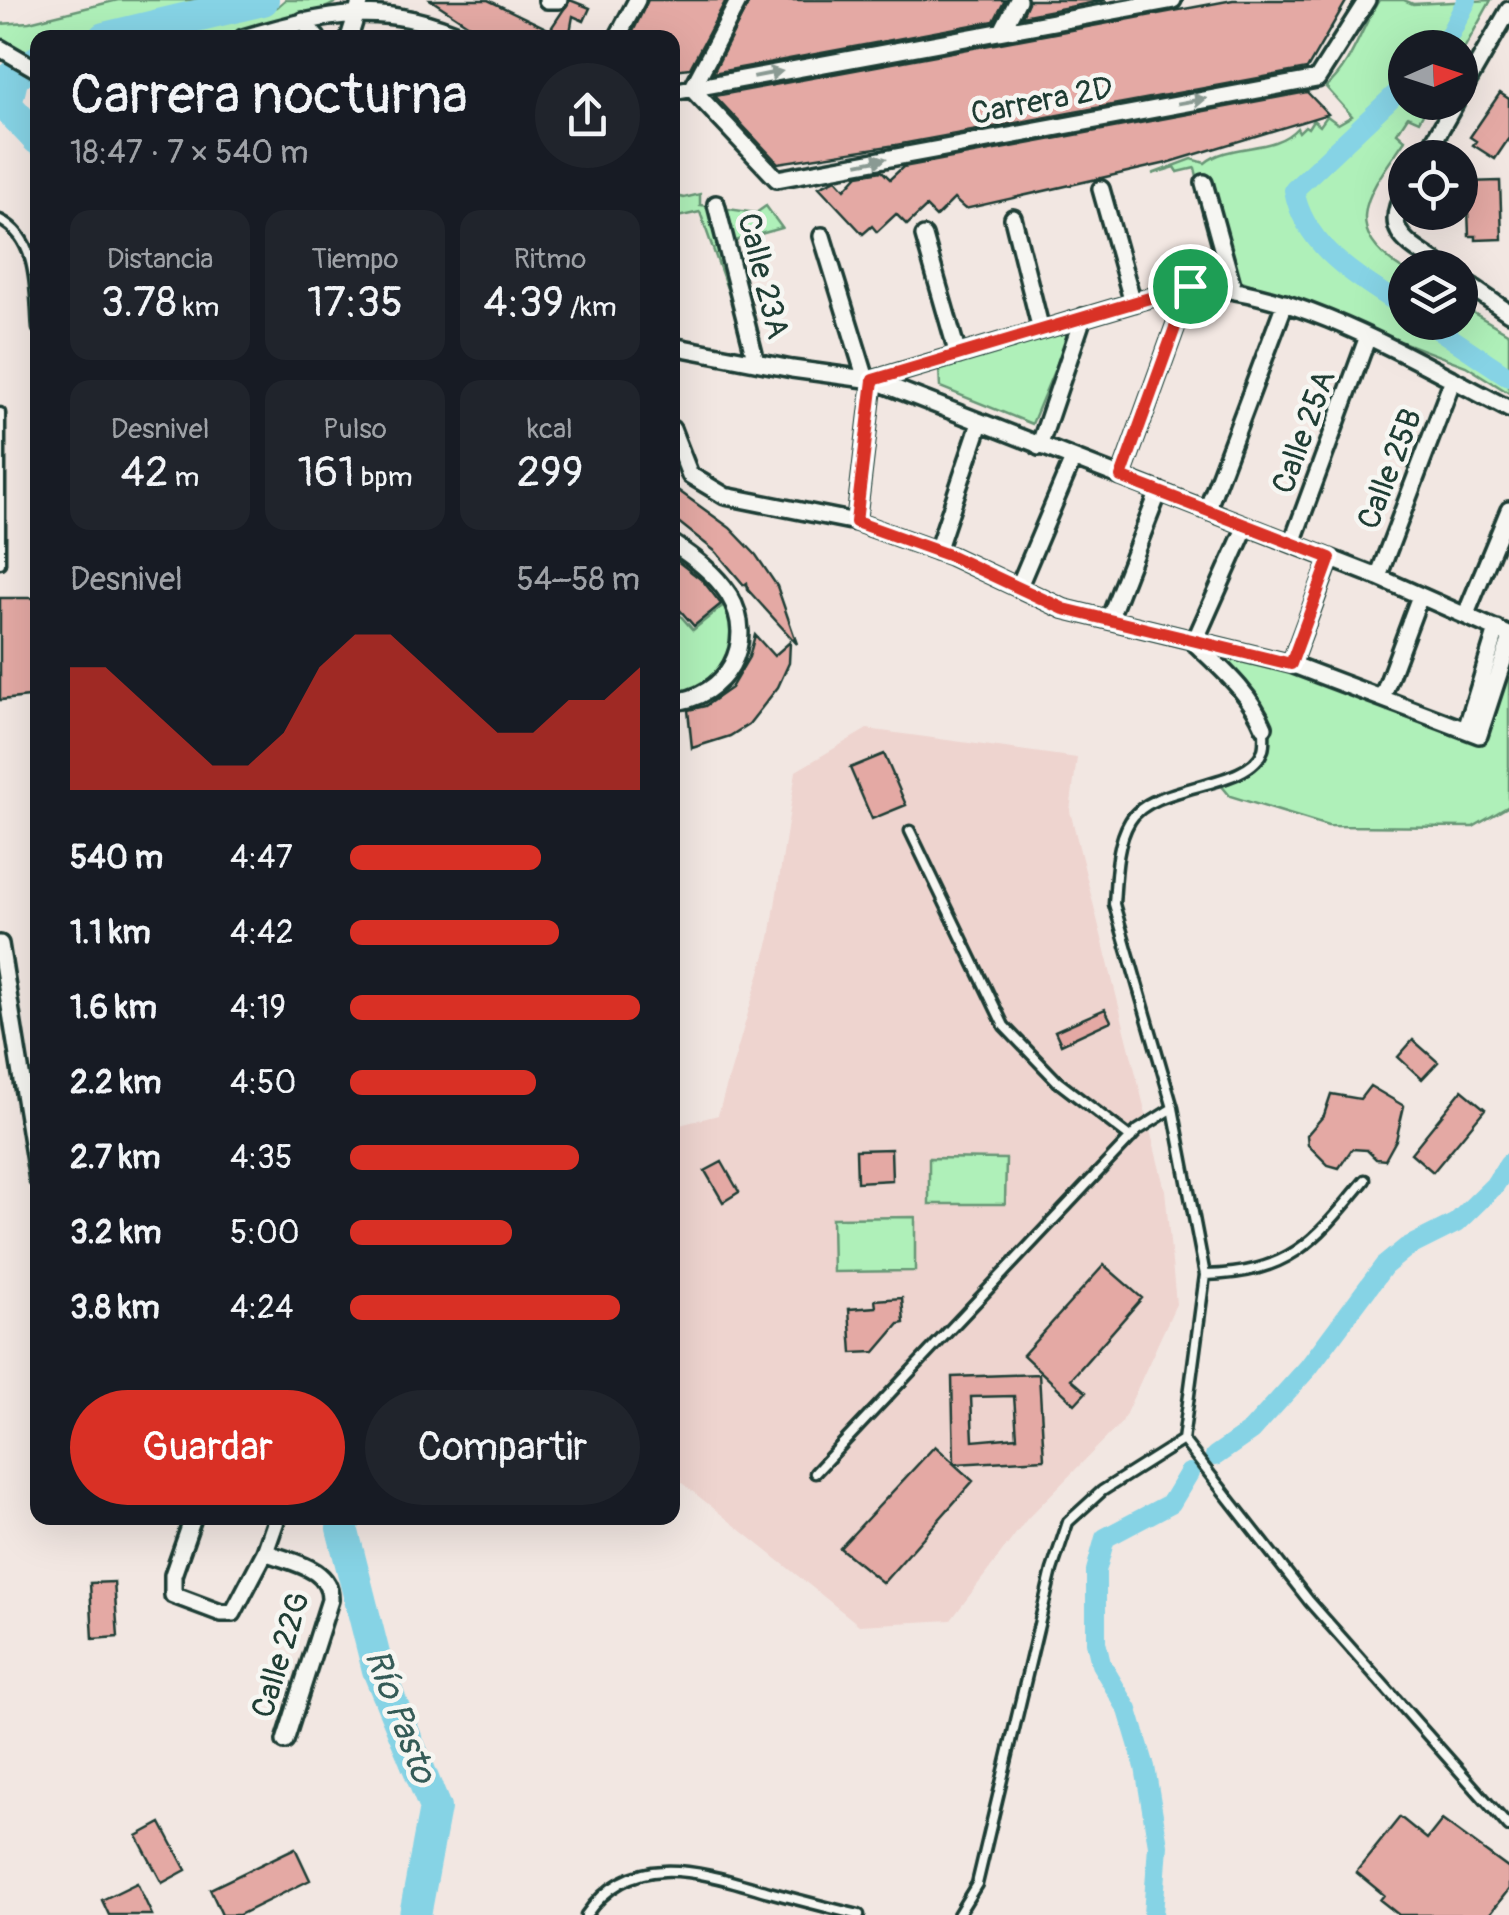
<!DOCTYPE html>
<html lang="es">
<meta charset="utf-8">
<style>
body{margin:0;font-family:Pangolin,sans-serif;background:#20242c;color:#f1f3f6;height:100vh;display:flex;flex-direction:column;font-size:38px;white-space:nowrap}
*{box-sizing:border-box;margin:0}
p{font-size:32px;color:#9ea1a6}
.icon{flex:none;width:55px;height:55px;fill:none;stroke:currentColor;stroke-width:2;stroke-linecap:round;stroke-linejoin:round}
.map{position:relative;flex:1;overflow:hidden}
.side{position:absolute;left:30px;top:30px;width:650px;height:1495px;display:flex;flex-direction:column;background:#171b24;border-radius:20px;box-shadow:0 10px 40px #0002}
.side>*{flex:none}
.needle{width:65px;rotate:87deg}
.tools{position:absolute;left:1388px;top:30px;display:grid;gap:20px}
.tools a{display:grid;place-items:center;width:90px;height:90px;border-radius:50%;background:#171b24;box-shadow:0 10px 40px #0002;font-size:50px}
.pin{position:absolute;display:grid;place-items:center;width:85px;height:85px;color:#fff;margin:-42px;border:5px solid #fff;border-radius:50%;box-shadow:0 2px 10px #0007}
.round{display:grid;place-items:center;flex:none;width:105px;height:105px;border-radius:52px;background:#20242c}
.summary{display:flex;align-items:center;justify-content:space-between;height:170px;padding:0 40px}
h1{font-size:55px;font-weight:600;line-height:75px}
.metrics{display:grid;grid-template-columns:repeat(3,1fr);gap:15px;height:170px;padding:10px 40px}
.metrics div{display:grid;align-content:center;border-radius:20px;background:#20242c;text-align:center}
.metrics b{font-size:42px;font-weight:600}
.metrics small{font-size:28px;font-weight:400}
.metrics p{font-size:28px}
.chart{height:280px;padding:20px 40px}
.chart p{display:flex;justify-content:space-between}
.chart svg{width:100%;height:180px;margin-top:10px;fill:#d93025;opacity:.7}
.cta{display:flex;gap:20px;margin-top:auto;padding:20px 40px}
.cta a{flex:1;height:115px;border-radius:60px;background:#d93025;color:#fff;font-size:40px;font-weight:600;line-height:115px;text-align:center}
.cta a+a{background:#20242c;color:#f1f3f6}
ul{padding:0 40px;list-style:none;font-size:32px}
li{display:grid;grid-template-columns:160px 120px 1fr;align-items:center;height:75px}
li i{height:25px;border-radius:12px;background:#d93025}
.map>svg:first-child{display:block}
.built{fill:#eed4cf}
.green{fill:#aff0b9;stroke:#679676;stroke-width:2.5}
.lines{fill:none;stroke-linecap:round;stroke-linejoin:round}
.canal{stroke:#86d3e5;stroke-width:20}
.river{stroke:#86d3e5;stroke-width:32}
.building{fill:#e4a9a4;stroke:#1f3d34;stroke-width:2.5;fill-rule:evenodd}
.lane-casing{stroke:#1f3d34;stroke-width:15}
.street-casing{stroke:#1f3d34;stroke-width:22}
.lane{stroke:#f6f6f2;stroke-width:8}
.street{stroke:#f6f6f2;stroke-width:15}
.oneway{fill:#8a9a93}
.route-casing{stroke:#fff;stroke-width:20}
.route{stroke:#d93025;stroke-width:12}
.labels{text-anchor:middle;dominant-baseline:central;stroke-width:9;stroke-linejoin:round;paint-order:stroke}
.street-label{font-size:32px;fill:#1f3d34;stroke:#f6f6f2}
.water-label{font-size:35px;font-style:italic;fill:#345b57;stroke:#f6f6f2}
</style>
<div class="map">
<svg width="1509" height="1915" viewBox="0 0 1509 1915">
<rect width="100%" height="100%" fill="#f2e7e2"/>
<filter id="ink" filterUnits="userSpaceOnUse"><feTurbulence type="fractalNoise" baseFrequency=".01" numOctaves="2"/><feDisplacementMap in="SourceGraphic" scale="20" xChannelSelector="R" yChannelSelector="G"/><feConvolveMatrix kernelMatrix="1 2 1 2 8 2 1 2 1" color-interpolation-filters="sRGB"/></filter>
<g filter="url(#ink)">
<!-- built -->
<path class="built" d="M867,729L1077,758L1070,811L1165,1190L1176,1304L1122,1422L1027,1519L951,1620L859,1625L682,1483L672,1447V1127L718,1115L770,938L796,771Z"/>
<!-- green -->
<path class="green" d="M118,0H246L83,37L38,38L37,50L27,56L0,42V24L29,22Z
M285,0H340C278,36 204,37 134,38L277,7Z
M1379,0H1404L1413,4L1491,0L1460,56V48H1405V102L1429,103L1419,121L1408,116L1397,133L1405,140C1370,191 1336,228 1405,271V322H1460V305L1509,334V393L1466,366L1221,273L1195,168L1178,172L1175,167L1152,174L1192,159L1205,163C1230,142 1274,154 1297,128L1299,132L1305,126L1308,128L1313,120L1320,126L1327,116L1338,124L1352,116L1326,87C1352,65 1361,28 1379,0Z
M700,194V205L756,213L766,206L782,228L728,243L746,342L700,212L673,218L672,195L684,198Z
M1071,330L1032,424L940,387L939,367Z
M725,604C745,646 718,690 673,694L672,606L693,630Z
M1509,625V806L1473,827L1328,826L1230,796L1221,785C1252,773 1261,750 1267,719L1194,632L1280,652L1293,671L1374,705L1452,729L1491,699Z
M929,1158L1006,1159L1005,1204H929Z
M915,1217V1271L833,1272L832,1218Z"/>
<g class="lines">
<!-- canal -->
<path class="canal" d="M1438,48L1451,32L1467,0
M1405,85L1294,190C1305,249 1359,277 1405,308
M1427,322L1509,377
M1215,1456L1251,1431L1308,1368L1384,1266L1406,1248L1456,1223L1494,1186L1509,1163
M1153,1915L1158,1845L1145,1767L1128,1710L1101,1664L1096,1642V1571L1105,1538L1171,1503L1189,1473"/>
<!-- river -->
<path class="river" d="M104,38L263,0
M38,61L13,76L6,105L38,139
M346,1518L342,1528L378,1670L435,1808L415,1915"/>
</g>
<!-- building -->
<path class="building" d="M431,0H488L550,30L570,0L590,8L584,21L573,16L569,38H500L469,25Z
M648,0H726L690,68L672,70V38H630Z
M750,0H1005L994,21L713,73Z
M1029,0H1106L1022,16Z
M1233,0H1347L1307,69L896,145L778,163L715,96Z
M1307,92L1328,114L1167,163L965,209L954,199L936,217L926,207L907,225L896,214L877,232L872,226L863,234L819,187L836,179L845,189L858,175L882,171L890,179L903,167Z
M1500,93L1509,99V138L1495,159L1473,145L1476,141L1470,137Z
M1500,181L1502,239L1476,240V236H1469L1467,182Z
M672,486L730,528L756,555L777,586L797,644L748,590L747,583L744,585L716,552L672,517Z
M672,557L703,581L721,604L694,626L672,601Z
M0,598H38V696L0,700Z
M755,635L774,656L790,642L789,663L778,687L749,724L730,736L692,748L688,710L705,706L731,688L749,657Z
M884,754L906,805L872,819L850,768Z
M1105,1009L1111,1021L1061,1044L1055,1031Z
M1413,1040L1438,1062L1422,1079L1398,1057Z
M1370,1086L1404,1106L1396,1140L1385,1160L1376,1159L1367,1150L1352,1149L1339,1168L1328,1165L1308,1145L1307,1135L1324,1115L1331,1094L1360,1099Z
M1462,1090L1485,1109L1433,1172L1411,1153Z
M891,1149L892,1180L857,1182L856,1150Z
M722,1162L739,1192L723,1202L705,1171Z
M1104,1265L1142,1298L1071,1379L1086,1392L1075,1404L1023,1355Z
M902,1298L904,1323L899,1324L875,1352L852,1353L849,1309L876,1307L875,1300Z
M1039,1374L1044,1459L954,1464L973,1481L883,1583L840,1548L935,1446L954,1463L952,1377ZM1014,1396L1017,1437L973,1441L971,1397Z
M114,1582L118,1637L93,1639L90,1583Z
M1400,1817L1427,1839L1442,1820L1509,1869V1889L1489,1915H1399L1380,1900L1384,1895L1356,1872Z
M161,1823L186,1870L162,1883L137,1836Z
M295,1848L310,1880L239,1915H222L210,1889Z
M137,1883L152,1915H109L102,1900Z"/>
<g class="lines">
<defs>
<path id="lane" d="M0,220C39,239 35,292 38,329
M0,413V563
M1264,727C1264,734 1265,744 1263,750C1249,790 1153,782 1130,821C1116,844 1116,878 1114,904L1173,1108L1205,1275L1183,1440L1309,1601L1509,1827
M910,831L1004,1026L1058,1082L1131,1138
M1205,1275C1290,1273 1314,1242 1365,1180
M815,1473L1138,1130L1173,1108
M586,1915C633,1847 703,1873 769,1892C799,1900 829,1908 859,1915
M958,1915L977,1884L1052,1570L1068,1522L1102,1491L1183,1440"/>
<path id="street" d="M547,0H559
M739,0L692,89L777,179L1317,79L1367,0
M303,21L317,38
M1003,29L1018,0
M243,38C330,13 382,0 467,38
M349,38L361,0
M617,38L637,0
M0,48L38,70
M672,92L1173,0
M1460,95L1509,10
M1424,158L1456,102
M1204,183L1233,288
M1101,189L1133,303
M1405,191C1380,235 1411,244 1444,268
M716,204L756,362
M1013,218L1041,330
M822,236L866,379
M924,236L958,355
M1460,279L1509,313
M672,346L792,369L873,380L1378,577L1509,635
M672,429L690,475L725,496L856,522L951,556L1064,609L1291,664L1479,735L1509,643
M1039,447L1083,317
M1121,477L1190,286
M1207,510L1285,303
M856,522L873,380L1190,286C1299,289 1413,360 1509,409
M672,543C693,557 715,573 729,595C758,643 726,698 672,702
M1292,543L1367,339
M937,551L980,423
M1378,577L1453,379
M1019,586L1072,461
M1466,614L1509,510
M1110,617L1159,491
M1194,643L1246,526
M1197,645C1223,670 1250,693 1264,727
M1291,664L1330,559
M1382,698L1420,596
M1468,723L1497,629
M0,944L38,1180
M193,1518L173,1575V1595L221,1613H233L265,1552L277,1518
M265,1552C292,1563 331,1567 330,1600L285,1741"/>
</defs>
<!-- lane casing -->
<use href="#lane" class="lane-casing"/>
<!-- street casing -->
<use href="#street" class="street-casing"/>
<!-- lane -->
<use href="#lane" class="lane"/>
<!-- street -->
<use href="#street" class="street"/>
</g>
<!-- one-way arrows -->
<defs><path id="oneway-solid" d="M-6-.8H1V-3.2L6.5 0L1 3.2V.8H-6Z" transform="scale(2.5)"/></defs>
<g class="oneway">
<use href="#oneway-solid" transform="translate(768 74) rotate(-11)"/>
<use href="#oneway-solid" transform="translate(1192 101) rotate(-10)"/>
<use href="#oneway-solid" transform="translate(872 161) rotate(-11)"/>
</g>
</g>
<g class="lines" filter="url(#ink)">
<defs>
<path id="route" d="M1190,286L1121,477L1330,558L1291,664L1064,609L951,556L856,522L873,380Z"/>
</defs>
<!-- route casing -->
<use href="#route" class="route-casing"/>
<!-- route -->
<use href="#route" class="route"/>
</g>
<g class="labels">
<!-- street labels -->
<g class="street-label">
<text transform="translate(1042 101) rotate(-11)">Carrera 2D</text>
<text transform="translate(763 276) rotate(76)">Calle 23A</text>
<text transform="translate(1304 432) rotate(-70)">Calle 25A</text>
<text transform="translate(1390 469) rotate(-69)">Calle 25B</text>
<text transform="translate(281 1655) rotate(-73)">Calle 22G</text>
</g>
<!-- water labels -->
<g class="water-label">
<text transform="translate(400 1716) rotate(69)">Río Pasto</text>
</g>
</g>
</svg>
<div class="tools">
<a><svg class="needle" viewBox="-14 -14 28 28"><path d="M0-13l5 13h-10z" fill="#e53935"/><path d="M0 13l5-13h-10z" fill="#9ea1a6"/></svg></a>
<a><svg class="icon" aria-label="locate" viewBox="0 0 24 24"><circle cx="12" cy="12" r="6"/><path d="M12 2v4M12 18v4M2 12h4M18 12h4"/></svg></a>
<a><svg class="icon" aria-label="layers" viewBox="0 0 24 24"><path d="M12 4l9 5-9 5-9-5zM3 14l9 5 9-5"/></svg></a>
</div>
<div class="pin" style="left:1190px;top:286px;background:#1e9e55"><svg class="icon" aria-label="arrive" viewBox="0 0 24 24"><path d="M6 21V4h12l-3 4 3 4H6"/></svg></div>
<section class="side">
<div class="summary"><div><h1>Carrera nocturna</h1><p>18:47 · 7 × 540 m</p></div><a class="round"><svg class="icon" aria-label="share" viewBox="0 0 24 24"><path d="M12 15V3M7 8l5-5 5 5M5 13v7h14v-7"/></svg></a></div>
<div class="metrics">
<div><p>Distancia</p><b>3.78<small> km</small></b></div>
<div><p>Tiempo</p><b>17:35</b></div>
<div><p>Ritmo</p><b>4:39<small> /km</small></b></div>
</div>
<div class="metrics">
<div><p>Desnivel</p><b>42<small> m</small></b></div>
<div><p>Pulso</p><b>161<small> bpm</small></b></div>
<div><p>kcal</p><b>299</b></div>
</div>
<div class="chart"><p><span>Desnivel</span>54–58 m</p>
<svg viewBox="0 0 160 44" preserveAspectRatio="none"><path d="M0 44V14L10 14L20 22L30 30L40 38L50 38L60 30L70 14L80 6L90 6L100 14L110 22L120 30L130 30L140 22L150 22L160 14V44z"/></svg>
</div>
<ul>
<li><b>540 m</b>4:47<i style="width:66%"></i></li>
<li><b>1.1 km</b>4:42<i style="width:72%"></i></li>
<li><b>1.6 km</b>4:19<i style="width:100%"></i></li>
<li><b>2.2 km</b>4:50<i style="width:64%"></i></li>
<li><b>2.7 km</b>4:35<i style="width:79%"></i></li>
<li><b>3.2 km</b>5:00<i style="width:56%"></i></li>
<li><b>3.8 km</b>4:24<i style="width:93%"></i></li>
</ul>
<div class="cta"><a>Guardar</a><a>Compartir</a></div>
</section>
</div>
